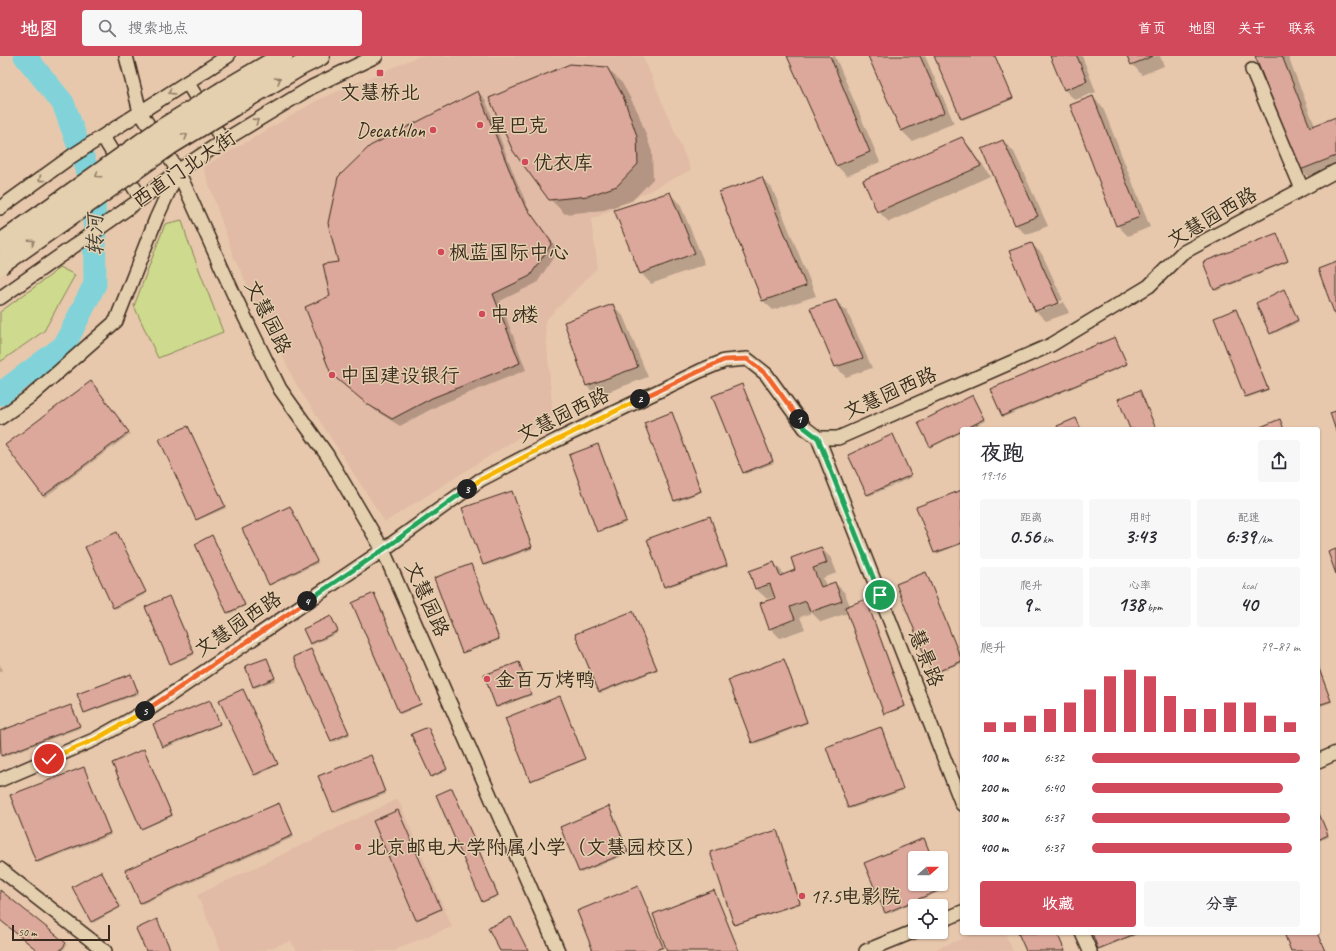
<!DOCTYPE html>
<html lang="zh">
<meta charset="utf-8">
<style>
body{margin:0;font-family:Caveat,"LXGW WenKai TC",sans-serif;background:#f7f7f7;color:#2b2b33;height:100vh;display:flex;flex-direction:column;font-size:15px;white-space:nowrap}
*{box-sizing:border-box;margin:0}
p{font-size:13px;color:#7c7c81}
.icon{flex:none;width:22px;height:22px;fill:none;stroke:currentColor;stroke-width:2;stroke-linecap:round;stroke-linejoin:round}
.map{position:relative;flex:1;overflow:hidden}
.panel{position:absolute;left:960px;top:371px;width:360px;height:508px;display:flex;flex-direction:column;background:#fff;border-radius:4px;box-shadow:0 1px 3px #0004}
.panel>*{flex:none}
.needle{width:26px;rotate:69deg}
.buttons{position:absolute;left:908px;top:795px;display:grid;gap:8px}
.buttons a{display:grid;place-items:center;width:40px;height:40px;border-radius:4px;background:#fff;box-shadow:0 1px 3px #0004;font-size:20px}
.scale{position:absolute;left:12px;bottom:10px;width:98px;box-sizing:border-box;padding-left:4px;border:2px solid #3b2a1e;border-top:0;font-size:11px;line-height:14px;white-space:nowrap;color:#3b2a1e;-webkit-text-stroke:3px #e4cfae;paint-order:stroke}
.pin{position:absolute;display:grid;place-items:center;width:34px;height:34px;color:#fff;margin:-17px;border:2px solid #fff;border-radius:50%;box-shadow:0 1px 4px #0007}
.km{position:absolute;width:20px;height:20px;margin:-10px;border-radius:50%;background:#222;color:#fff;font-size:11px;line-height:20px;text-align:center}
.round{display:grid;place-items:center;flex:none;width:42px;height:42px;border-radius:4px;background:#f7f7f7}
.head{display:flex;align-items:center;justify-content:space-between;height:68px;padding:0 20px}
h1{font-size:22px;font-weight:800;line-height:30px}
.metrics{display:grid;grid-template-columns:repeat(3,1fr);gap:6px;height:68px;padding:4px 20px}
.metrics div{display:grid;align-content:center;border-radius:4px;background:#f7f7f7;text-align:center}
.metrics b{font-size:20px;font-weight:800}
.metrics small{font-size:11px;font-weight:400}
.metrics p{font-size:11px}
.chart{height:112px;padding:8px 20px}
.chart p{display:flex;justify-content:space-between}
.chart svg{width:100%;height:72px;margin-top:4px;stroke:#d1495b;stroke-width:6}
.cta{display:flex;gap:8px;margin-top:auto;padding:8px 20px}
.cta a{flex:1;height:46px;border-radius:4px;background:#d1495b;color:#fff;font-size:16px;font-weight:800;line-height:46px;text-align:center}
.cta a+a{background:#f7f7f7;color:#2b2b33}
ul{padding:0 20px;list-style:none;font-size:13px}
li{display:grid;grid-template-columns:64px 48px 1fr;align-items:center;height:30px}
li i{height:10px;border-radius:5px;background:#d1495b}
header{display:flex;align-items:center;gap:24px;box-sizing:border-box;height:56px;padding:0 20px;background:#d1495b;color:#fff}
header strong{font-size:19px}
nav{display:flex;gap:22px;margin-inline-start:auto;font-size:14px}
.search{width:280px;height:36px;background:#f7f7f7;display:flex;align-items:center;gap:10px;box-sizing:border-box;padding:0 14px;border-radius:4px;color:#7c7c81;font-size:15px}
.map>svg:first-child{display:block}
.built{fill:#e1bba5}
.green{fill:#ceda8d;stroke:#848256}
.shadow{fill:#0003}
.lines{fill:none;stroke-linecap:round;stroke-linejoin:round}
.river{stroke:#81d3d9;stroke-width:23}
.building{fill:#dca89b;stroke:#3b2a1e}
.minor-casing{stroke:#3b2a1e;stroke-width:16}
.highway-casing{stroke:#3b2a1e;stroke-width:22}
.minor{stroke:#e4cfae;stroke-width:13}
.highway{stroke:#e4cfae;stroke-width:19}
.highway-bridge-casing{stroke:#3b2a1e;stroke-width:22;stroke-linecap:butt}
.highway-bridge{stroke:#e4cfae;stroke-width:19}
.oneway{stroke:#907c66}
.split-1-casing{stroke:#fff;stroke-width:8}
.split-2-casing{stroke:#fff;stroke-width:8}
.split-3-casing{stroke:#fff;stroke-width:8}
.split-4-casing{stroke:#fff;stroke-width:8}
.split-5-casing{stroke:#fff;stroke-width:8}
.split-6-casing{stroke:#fff;stroke-width:8}
.split-1{stroke:#22a559;stroke-width:5}
.split-2{stroke:#f0652b;stroke-width:5}
.split-3{stroke:#f5b400;stroke-width:5}
.split-4{stroke:#22a559;stroke-width:5}
.split-5{stroke:#f0652b;stroke-width:5}
.split-6{stroke:#f5b400;stroke-width:5}
.poi-dot{fill:#d1495b;stroke:#e4cfae;stroke-width:1.5}
.labels{text-anchor:middle;dominant-baseline:central;stroke-width:3;stroke-linejoin:round;paint-order:stroke}
.poi-label{font-size:20px;fill:#3b2a1e;stroke:#e4cfae;text-anchor:start}
.street-label{font-size:20px;fill:#3b2a1e;stroke:#e4cfae}
.water-label{font-size:21px;font-style:italic;fill:#46433a;stroke:#e4cfae}
</style>
<header>
<strong>地图</strong>
<div class="search"><svg class="icon" aria-label="search" viewBox="0 0 24 24"><circle cx="10" cy="10" r="6"/><path d="M15 15l6 6"/></svg>搜索地点</div>
<nav><a>首页</a><a>地图</a><a>关于</a><a>联系</a></nav>
</header>
<div class="map">
<svg width="1336" height="895" viewBox="0 0 1336 895">
<rect width="100%" height="100%" fill="#e8c8ad"/>
<filter id="ink" filterUnits="userSpaceOnUse"><feTurbulence type="fractalNoise" baseFrequency=".025" numOctaves="2"/><feDisplacementMap in="SourceGraphic" scale="8" xChannelSelector="R" yChannelSelector="G"/><feConvolveMatrix kernelMatrix="1 2 1 2 8 2 1 2 1" color-interpolation-filters="sRGB"/></filter>
<g filter="url(#ink)">
<!-- built -->
<path class="built" d="M419,0H643L691,114L591,164L598,211L545,265L553,360L385,466L296,328L234,202L203,111L318,44Z
M398,743L452,871L403,890L395,895H297L291,885L262,895H221L197,839Z
M976,877H1005L1013,895H931Z"/>
<!-- green -->
<path class="green" d="M182,164L187,182L223,276L158,302L134,250L165,168Z
M59,211L75,219L44,275L0,306V256L51,219Z"/>
<!-- shadow -->
<path class="shadow" d="M789,0H835L880,106L847,120L837,110Z
M869,0H925L954,67L912,85L902,75Z
M935,0H995L1013,43L963,64Z
M1052,0H1082L1096,36L1075,44L1065,34Z
M1129,0H1160L1164,10L1142,19L1132,8Z
M1256,0H1288L1315,70L1336,62V114L1311,124L1301,113Z
M607,12L622,27L638,56L652,96L653,123L632,145L604,154L565,158L550,143Z
M478,36L485,43L515,121L530,156L558,194L537,227L500,245L526,314L439,349L400,370L376,355L339,324L331,240L339,207Z
M1093,41L1103,52L1150,171L1128,180L1117,169Z
M962,82L972,93L990,120L889,166L878,155Z
M1003,85L1014,96L1048,170L1026,179L1016,169Z
M762,122L772,132L816,240L773,254L762,244Z
M669,137L680,148L705,208L651,228L641,217Z
M1278,180L1288,206L1216,235L1215,233Z
M1032,188L1042,198L1063,244L1039,253V255L1064,246L1069,257L1046,265L1036,255L1010,196Z
M1285,236L1299,266L1273,278L1271,277Z
M836,245L847,255L872,312L846,321L836,311Z
M613,249L623,260L648,321L597,340L587,330Z
M1236,254L1269,334L1247,342L1215,262Z
M1115,282L1127,309L1004,361L1002,360Z
M93,327L130,378L45,441L43,440Z
M743,331L774,407L745,418L713,341Z
M974,342L986,365L969,373H962V376L932,391L931,390Z
M672,358L702,436L676,446L674,445Z
M188,371L226,452L198,464L197,463Z
M894,381L912,421L869,440L849,399Z
M599,391L626,467L599,476L598,475Z
M962,435V488L936,498L917,452Z
M513,437L532,493L485,510L484,508Z
M290,451L318,507L271,529L270,528Z
M710,462L728,510L666,532L648,483Z
M117,477L146,538L115,553L114,551Z
M212,480L245,550L229,558L228,557Z
M821,492L831,502L837,517L823,522L826,530L835,527L845,537L850,550L867,546L906,651L886,658L885,657L848,557L821,566L812,557L800,561L805,573L780,582L770,572L777,542L776,540L767,543L756,533L750,516L774,507L785,519L796,514Z
M471,509L500,584L464,597L463,596Z
M926,517L962,605V607L934,618L933,617Z
M375,540L421,649L401,658L399,657Z
M170,543L194,599L172,608L171,607Z
M633,556L658,614L601,637L577,579Z
M332,563L338,577L312,589L304,574Z
M312,596L350,679L334,686L295,602Z
M267,603L276,624L255,632L254,631Z
M785,606L808,667L755,688L753,686Z
M519,607L532,639L498,652L497,650Z
M0,609L3,614L0,616Z
M1318,610L1332,646L1318,651Z
M131,619L139,638L86,657L85,656Z
M244,635L278,709L256,720L255,718Z
M561,643L585,704L532,725L531,724Z
M210,645L220,669L165,692L163,691L154,668Z
M71,650L80,672L3,701L2,700L0,695V677Z
M429,673L447,715L433,721L431,720Z
M881,673L904,734L850,753L827,692Z
M145,696L173,760L143,773L142,772Z
M372,702L386,738L335,757L320,720Z
M84,712L111,779L38,807L37,805Z
M452,733L499,840L484,846L482,845Z
M279,748L294,781L142,848L141,846Z
M610,752L629,797L581,817L561,771Z
M1318,755L1329,781L1318,785Z
M399,757L441,854L419,864L417,863Z
M778,777L801,848L736,869L735,868Z
M925,784L932,802H915V828H941V823L945,833L887,858L865,808Z
M102,818L120,852L93,867L73,831Z
M638,831L664,892L657,895H594Z
M714,835L739,895H668Z
M0,836L67,889L62,895H39L0,863Z
M1093,877H1141L1100,893Z"/>
<g class="lines">
<!-- river -->
<path class="river" d="M0,338L64,290L95,228L94,132L63,47L25,0"/>
</g>
<!-- building -->
<path class="building" d="M787,0H830L870,96L836,110Z
M868,0H920L945,56L901,75Z
M934,0H995L1013,42L961,63Z
M1050,0H1077L1087,25L1064,34Z
M1127,0H1153L1131,9Z
M1255,0H1282L1310,71L1336,61V100L1300,114Z
M570,8L607,11L623,40L637,80L638,108L617,130L588,140L549,144L513,95L489,42Z
M478,35L509,113L524,148L552,187L530,220L493,238L520,307L432,342L392,363L367,348L331,318L305,251L330,240L323,208L338,206L328,167L338,121L370,90Z
M1093,40L1140,161L1116,170L1070,49Z
M962,81L981,110L877,156L863,124Z
M1003,84L1038,160L1015,169L982,93Z
M762,121L806,230L762,245L719,136Z
M670,136L695,197L640,218L614,154Z
M1277,177L1288,205L1214,234L1203,206Z
M1032,187L1059,247L1035,255L1009,195Z
M1336,206V262L1318,213Z
M1284,233L1298,264L1270,278L1256,247Z
M836,244L863,302L835,311L810,252Z
M613,248L638,311L586,330L564,266Z
M1236,253L1268,333L1245,341L1214,262Z
M1115,281L1127,308L1002,360L990,333Z
M91,325L129,376L43,440L5,389Z
M742,328L773,405L743,417L712,340Z
M1140,334L1156,373H1130L1118,343Z
M973,339L985,363L965,373H962V375L930,391L918,367Z
M1336,355V375L1330,357Z
M672,356L701,435L674,445L644,367Z
M1076,362L1081,373H1058L1057,370Z
M1280,363L1284,373H1259L1258,372Z
M188,370L225,450L196,464L159,383Z
M893,378L911,419L867,439L848,399Z
M598,388L626,465L597,476L569,399Z
M962,434V487L934,497L916,451Z
M512,435L532,491L483,509L462,452Z
M290,450L317,505L269,529L242,473Z
M710,460L727,509L664,531L647,483Z
M117,476L146,536L113,552L85,491Z
M212,479L245,549L227,557L195,488Z
M821,491L827,507L813,512L821,531L835,526L842,545L810,556L806,545L790,551L795,563L769,573L760,547L775,542L770,528L755,533L749,515L774,506L780,520L795,514L791,502Z
M1336,493V518L1328,496Z
M471,508L499,583L462,597L434,522Z
M926,516L962,605L932,618L896,528Z
M374,537L421,648L399,657L352,547Z
M169,540L194,597L170,608L145,551Z
M866,543L905,650L884,658L845,551Z
M633,555L657,613L599,636L575,578Z
M331,560L338,575L310,588L303,573Z
M311,593L349,677L331,685L293,601Z
M267,602L275,622L253,631L245,610Z
M784,603L807,666L752,687L728,624Z
M519,606L531,638L496,651L484,619Z
M1318,610L1331,645L1318,649Z
M131,618L138,636L84,657L77,638Z
M243,633L278,708L254,719L219,644Z
M560,640L585,703L530,725L505,662Z
M210,644L220,668L162,691L153,668Z
M71,649L80,670L1,700L0,675Z
M428,671L447,713L431,721L411,678Z
M881,671L903,733L848,752L826,691Z
M144,693L172,759L141,773L112,707Z
M371,699L385,736L333,756L318,720Z
M84,711L110,777L36,806L10,739Z
M452,732L498,839L482,846L436,739Z
M279,747L293,779L140,847L125,814Z
M609,750L628,796L579,816L560,771Z
M398,754L441,853L416,864L373,765Z
M1318,755L1328,779L1318,784Z
M777,774L800,847L734,869L710,796Z
M924,782L932,802H915V828H941V823L945,832L885,857L864,807Z
M101,815L120,851L91,866L72,831Z
M638,830L663,891L653,895H593L577,855Z
M0,834L66,887L60,895H38L0,864Z
M714,834L739,895H667L653,858Z
M511,861L528,895H500L488,872Z
M157,863L171,895H146L136,873Z
M1018,877H1057L1065,895H1026Z
M1092,877H1137L1098,893Z
M1284,877H1317L1325,895H1291Z"/>
<g class="lines">
<defs>
<path id="minor" d="M126,0L140,56L178,115L234,239L280,333L327,399L383,494L558,895
M1252,14L1302,133
M187,26L223,85
M103,81L141,143
M0,152L72,100L228,0
M0,242L141,143L178,115L223,85L312,31L376,0
M0,362L31,340L116,265L156,163L177,117
M818,382L962,748
M1318,705L1336,697
M0,724L96,683L151,652L383,494L480,424L555,385L700,315L724,305L747,303L766,318L805,372L818,382H838L1051,289L1149,230L1182,197L1336,115
M0,813L105,895
M941,865L962,856
M1082,877L1090,895
M866,895L915,875"/>
<path id="highway" d="M223,35L283,0
M232,51L300,10L320,0"/>
</defs>
<!-- minor casing -->
<use href="#minor" class="minor-casing"/>
<!-- highway casing -->
<use href="#highway" class="highway-casing"/>
<!-- minor -->
<use href="#minor" class="minor"/>
<!-- highway -->
<use href="#highway" class="highway"/>
<defs>
<path id="highway-bridge" d="M0,188L160,74L223,35
M0,209L170,89L232,51"/>
</defs>
<!-- highway-bridge casing -->
<use href="#highway-bridge" class="highway-bridge-casing"/>
<!-- highway-bridge -->
<use href="#highway-bridge" class="highway-bridge"/>
</g>
<!-- one-way arrows -->
<defs><path id="oneway-chevron" d="M-2-3.5L2.5 0L-2 3.5" fill="none" stroke-width="1.6" stroke-linecap="round" stroke-linejoin="round"/></defs>
<g class="oneway">
<use href="#oneway-chevron" transform="translate(278 24) rotate(-31)"/>
<use href="#oneway-chevron" transform="translate(171 36) rotate(148)"/>
<use href="#oneway-chevron" transform="translate(256 65) rotate(-32)"/>
<use href="#oneway-chevron" transform="translate(185 80) rotate(-31)"/>
<use href="#oneway-chevron" transform="translate(98 119) rotate(145)"/>
<use href="#oneway-chevron" transform="translate(41 123) rotate(144)"/>
<use href="#oneway-chevron" transform="translate(32 186) rotate(-35)"/>
</g>
</g>
<g class="lines" filter="url(#ink)">
<defs>
<path id="split-1" d="M799,363L805,372L818,382L880,539"/>
<path id="split-2" d="M640,343L700,315L724,304L747,303L766,318L799,363"/>
<path id="split-3" d="M467,433L480,424L555,385L640,343"/>
<path id="split-4" d="M307,545L383,494L467,433"/>
<path id="split-5" d="M145,655L307,545"/>
<path id="split-6" d="M49,703L96,683L145,655"/>
</defs>
<!-- split-1 casing -->
<use href="#split-1" class="split-1-casing"/>
<!-- split-2 casing -->
<use href="#split-2" class="split-2-casing"/>
<!-- split-3 casing -->
<use href="#split-3" class="split-3-casing"/>
<!-- split-4 casing -->
<use href="#split-4" class="split-4-casing"/>
<!-- split-5 casing -->
<use href="#split-5" class="split-5-casing"/>
<!-- split-6 casing -->
<use href="#split-6" class="split-6-casing"/>
<!-- split-1 -->
<use href="#split-1" class="split-1"/>
<!-- split-2 -->
<use href="#split-2" class="split-2"/>
<!-- split-3 -->
<use href="#split-3" class="split-3"/>
<!-- split-4 -->
<use href="#split-4" class="split-4"/>
<!-- split-5 -->
<use href="#split-5" class="split-5"/>
<!-- split-6 -->
<use href="#split-6" class="split-6"/>
</g>
<!-- markers -->
<g class="poi-dot">
<rect x="376" y="13" width="8" height="8" rx="2"/>
<circle cx="480" cy="69" r="4"/>
<circle cx="433" cy="74" r="4"/>
<circle cx="525" cy="106" r="4"/>
<circle cx="441" cy="196" r="4"/>
<circle cx="482" cy="258" r="4"/>
<circle cx="332" cy="319" r="4"/>
<circle cx="487" cy="623" r="4"/>
<circle cx="358" cy="791" r="4"/>
<circle cx="802" cy="840" r="4"/>
</g>
<g class="labels">
<!-- poi labels -->
<g class="poi-label">
<text x="380" y="36" text-anchor="middle">文慧桥北</text>
<text x="488" y="69">星巴克</text>
<text x="425" y="74" text-anchor="end">Decathlon</text>
<text x="533" y="106">优衣库</text>
<text x="449" y="196">枫蓝国际中心</text>
<text x="490" y="258">中8楼</text>
<text x="340" y="319">中国建设银行</text>
<text x="495" y="623">金百万烤鸭</text>
<text x="366" y="791">北京邮电大学附属小学（文慧园校区）</text>
<text x="810" y="840">17.5电影院</text>
</g>
<!-- street labels -->
<g class="street-label">
<text transform="translate(184 113) rotate(-34)">西直门北大街</text>
<text transform="translate(1212 161) rotate(-30)">文慧园西路</text>
<text transform="translate(268 261) rotate(64)">文慧园路</text>
<text transform="translate(890 337) rotate(-24)">文慧园西路</text>
<text transform="translate(563 359) rotate(-26)">文慧园西路</text>
<text transform="translate(427 543) rotate(66)">文慧园路</text>
<text transform="translate(238 568) rotate(-34)">文慧园西路</text>
<text transform="translate(926 602) rotate(68)">慧景路</text>
</g>
<!-- water labels -->
<g class="water-label">
<text transform="translate(95 179) rotate(-91)">转河</text>
</g>
</g>
</svg>
<div class="buttons">
<a><svg class="needle" viewBox="-14 -14 28 28"><path d="M0-13l5 13h-10z" fill="#e53935"/><path d="M0 13l5-13h-10z" fill="#7c7c81"/></svg></a>
<a><svg class="icon" aria-label="locate" viewBox="0 0 24 24"><circle cx="12" cy="12" r="6"/><path d="M12 2v4M12 18v4M2 12h4M18 12h4"/></svg></a>
</div>
<div class="scale">50 m</div>
<div class="pin" style="left:880px;top:539px;background:#1e9e55"><svg class="icon" aria-label="arrive" viewBox="0 0 24 24"><path d="M6 21V4h12l-3 4 3 4H6"/></svg></div>
<div class="pin" style="left:49px;top:703px;background:#d93025"><svg class="icon" aria-label="check" viewBox="0 0 24 24"><path d="M5 12l5 5 9-10"/></svg></div>
<b class="km" style="left:799px;top:363px">1</b>
<b class="km" style="left:640px;top:343px">2</b>
<b class="km" style="left:467px;top:433px">3</b>
<b class="km" style="left:307px;top:545px">4</b>
<b class="km" style="left:145px;top:655px">5</b>
<section class="panel">
<div class="head"><div><h1>夜跑</h1><p>19:16</p></div><a class="round"><svg class="icon" aria-label="share" viewBox="0 0 24 24"><path d="M12 15V3M7 8l5-5 5 5M5 13v7h14v-7"/></svg></a></div>
<div class="metrics">
<div><p>距离</p><b>0.56<small> km</small></b></div>
<div><p>用时</p><b>3:43</b></div>
<div><p>配速</p><b>6:39<small> /km</small></b></div>
</div>
<div class="metrics">
<div><p>爬升</p><b>9<small> m</small></b></div>
<div><p>心率</p><b>138<small> bpm</small></b></div>
<div><p>kcal</p><b>40</b></div>
</div>
<div class="chart"><p><span>爬升</span>79–87 m</p>
<svg viewBox="0 0 160 44" preserveAspectRatio="none"><path d="M5 44V38M15 44V38M25 44V34M35 44V30M45 44V26M55 44V18M65 44V10M75 44V6M85 44V10M95 44V22M105 44V30M115 44V30M125 44V26M135 44V26M145 44V34M155 44V38"/></svg>
</div>
<ul>
<li><b>100 m</b>6:32<i style="width:100%"></i></li>
<li><b>200 m</b>6:40<i style="width:92%"></i></li>
<li><b>300 m</b>6:37<i style="width:95%"></i></li>
<li><b>400 m</b>6:37<i style="width:96%"></i></li>
</ul>
<div class="cta"><a>收藏</a><a>分享</a></div>
</section>
</div>
